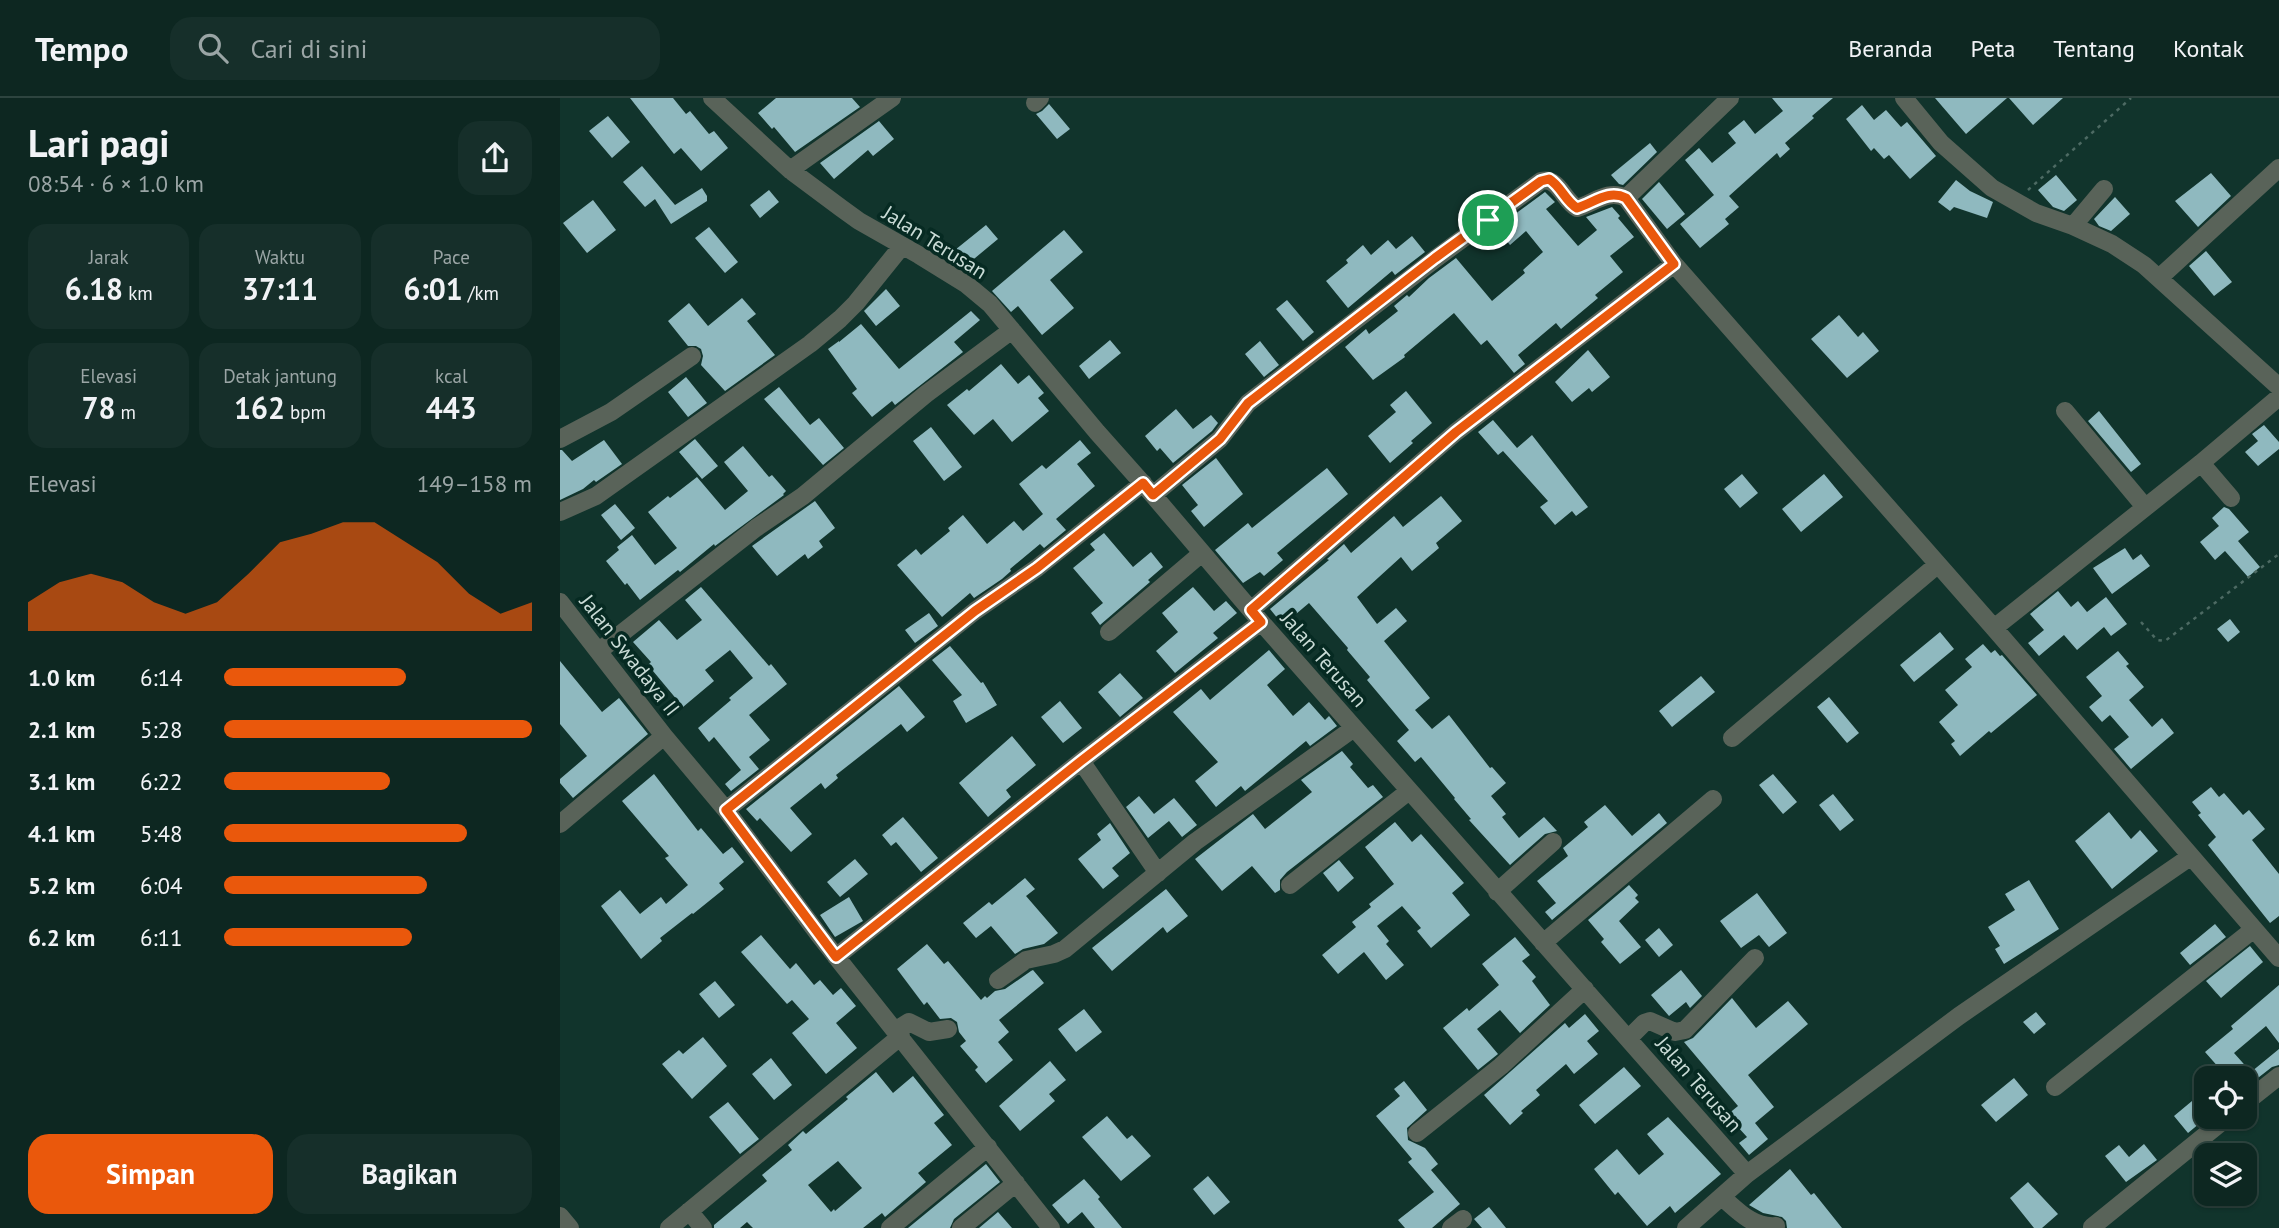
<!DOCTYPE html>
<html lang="id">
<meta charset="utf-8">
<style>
body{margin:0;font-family:"PT Sans",sans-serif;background:#162f2a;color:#f1f3f6;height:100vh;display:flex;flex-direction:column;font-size:26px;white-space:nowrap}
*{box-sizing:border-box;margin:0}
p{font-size:23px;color:#9aa5a5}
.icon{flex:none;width:38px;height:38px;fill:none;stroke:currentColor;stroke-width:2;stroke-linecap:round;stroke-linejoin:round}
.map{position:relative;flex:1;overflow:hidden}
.panel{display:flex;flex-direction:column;background:#0d2721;width:560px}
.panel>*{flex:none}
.tools{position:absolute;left:1634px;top:968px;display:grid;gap:14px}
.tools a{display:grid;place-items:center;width:63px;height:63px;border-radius:14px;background:#0d2721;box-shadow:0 2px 5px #0004,0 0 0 2px #2d443f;font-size:35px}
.pin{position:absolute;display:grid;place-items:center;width:60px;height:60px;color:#fff;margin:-30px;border:4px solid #fff;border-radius:50%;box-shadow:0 2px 7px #0007}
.round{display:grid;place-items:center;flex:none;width:74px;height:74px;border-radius:21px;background:#162f2a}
.head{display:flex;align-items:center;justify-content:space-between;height:119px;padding:0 28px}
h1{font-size:38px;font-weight:700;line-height:52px}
.stats{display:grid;grid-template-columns:repeat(3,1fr);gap:10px;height:119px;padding:7px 28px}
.stats div{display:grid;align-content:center;border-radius:18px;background:#162f2a;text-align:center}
.stats b{font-size:30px;font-weight:700}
.stats small{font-size:19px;font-weight:400}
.stats p{font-size:19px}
.chart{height:196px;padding:14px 28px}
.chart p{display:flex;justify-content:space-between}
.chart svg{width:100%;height:126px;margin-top:7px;fill:#ea580c;opacity:.7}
.button{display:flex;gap:14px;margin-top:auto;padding:14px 28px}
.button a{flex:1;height:80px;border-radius:21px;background:#ea580c;color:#fff;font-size:28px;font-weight:700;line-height:80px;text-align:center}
.button a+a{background:#162f2a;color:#f1f3f6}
ul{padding:0 28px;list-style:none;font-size:23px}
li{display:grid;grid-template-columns:112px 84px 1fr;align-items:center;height:52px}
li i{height:18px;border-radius:9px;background:#ea580c}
header{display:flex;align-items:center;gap:42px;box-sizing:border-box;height:98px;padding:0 35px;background:#0d2721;border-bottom:2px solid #2d443f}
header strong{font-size:33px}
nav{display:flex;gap:38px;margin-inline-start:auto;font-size:24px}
.search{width:490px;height:63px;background:#162f2a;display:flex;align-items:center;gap:18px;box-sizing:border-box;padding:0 24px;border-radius:21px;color:#9aa5a5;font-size:26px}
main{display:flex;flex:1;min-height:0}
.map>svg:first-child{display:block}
.building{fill:#8fb9bf;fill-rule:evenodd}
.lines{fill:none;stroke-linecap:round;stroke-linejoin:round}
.path{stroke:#4d6a63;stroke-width:2.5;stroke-dasharray:3.5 5;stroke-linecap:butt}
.minor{stroke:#596359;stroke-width:18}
.route-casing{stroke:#fff;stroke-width:14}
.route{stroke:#ea580c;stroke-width:9}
.labels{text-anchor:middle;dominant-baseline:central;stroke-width:7;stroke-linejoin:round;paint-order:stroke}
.street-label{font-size:21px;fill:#c9dbd6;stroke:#062a22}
</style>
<header>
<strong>Tempo</strong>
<div class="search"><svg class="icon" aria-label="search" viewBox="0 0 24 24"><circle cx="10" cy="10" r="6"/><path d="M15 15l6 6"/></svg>Cari di sini</div>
<nav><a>Beranda</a><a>Peta</a><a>Tentang</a><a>Kontak</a></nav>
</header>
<main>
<section class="panel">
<div class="head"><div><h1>Lari pagi</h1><p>08:54 · 6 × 1.0 km</p></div><a class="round"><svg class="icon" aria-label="share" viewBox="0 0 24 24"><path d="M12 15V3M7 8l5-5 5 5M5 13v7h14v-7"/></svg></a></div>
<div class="stats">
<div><p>Jarak</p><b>6.18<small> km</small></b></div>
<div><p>Waktu</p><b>37:11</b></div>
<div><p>Pace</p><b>6:01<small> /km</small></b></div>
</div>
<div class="stats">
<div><p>Elevasi</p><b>78<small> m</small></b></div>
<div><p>Detak jantung</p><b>162<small> bpm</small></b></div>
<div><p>kcal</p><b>443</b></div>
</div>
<div class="chart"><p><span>Elevasi</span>149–158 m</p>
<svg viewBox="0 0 160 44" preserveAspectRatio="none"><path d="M0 44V34L10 27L20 24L30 27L40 34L50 38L60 34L70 24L80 13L90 10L100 6L110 6L120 13L130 20L140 31L150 38L160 34V44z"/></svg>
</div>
<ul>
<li><b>1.0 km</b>6:14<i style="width:59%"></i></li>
<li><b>2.1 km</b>5:28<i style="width:100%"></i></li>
<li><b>3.1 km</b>6:22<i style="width:54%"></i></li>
<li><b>4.1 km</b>5:48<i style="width:79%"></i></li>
<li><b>5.2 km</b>6:04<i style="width:66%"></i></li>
<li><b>6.2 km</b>6:11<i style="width:61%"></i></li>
</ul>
<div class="button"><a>Simpan</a><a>Bagikan</a></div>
</section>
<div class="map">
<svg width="1719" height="1130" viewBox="0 0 1719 1130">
<rect width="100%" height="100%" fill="#11342c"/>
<!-- building -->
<path class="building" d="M70,0H113L126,16L130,13L149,36L154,33L168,50L141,73L121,50L114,56Z
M216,0H292L300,9L235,54L214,29L212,31L198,15Z
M1212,0H1273L1252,18L1254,20L1225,45L1230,51L1220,60L1217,55L1169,98L1179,109L1165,121L1169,126L1140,150L1120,126L1154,97L1125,62L1139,50L1152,65L1176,45L1168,35L1184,22L1195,36L1223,13Z
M1375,0H1447L1406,36Z
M1449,0H1503L1473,27Z
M489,6L510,31L497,41L476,16L482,13Z
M1302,7L1314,22L1326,12L1341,29L1347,24L1376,58L1350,81L1329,57L1324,61L1314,50L1311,53L1286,21Z
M48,18L70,44L52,60L29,33Z
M319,23L334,41L313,58L308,52L274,81L260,65Z
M1090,45L1097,54L1063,87L1059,86L1051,77Z
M82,68L115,107L142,90L147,98V103L111,126L95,101L85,109L63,84Z
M1651,75L1671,98L1638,129L1615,103Z
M1496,77L1517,102L1504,113L1493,109L1478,92Z
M1396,82L1410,93L1433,104L1427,120L1394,109L1390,113L1378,104Z
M1099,84L1125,116L1107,131L1082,101Z
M209,92L219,104L200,120L190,107Z
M985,94L995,104L986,111L1018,148L1037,132L1026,119L1052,109L1060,118L1058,120L1074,139L1050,158L1063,174L1035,197L1038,200L1001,231L996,225L958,257L965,266L954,275L927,242L921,247L894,215L844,257L845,259L813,282L785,249L806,231L809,236L838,213L834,208L847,197L849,199L869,180L896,160L932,203L965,175L963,172L983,154L966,133L950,147L936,130Z
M1555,99L1570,116L1551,133L1539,128L1534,121Z
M33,102L56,132L27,155L3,125Z
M426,127L438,141L403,170L390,156Z
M149,129L178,164L165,175L135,140Z
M504,132L523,154L490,182L514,210L482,237L458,208L451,214L432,193Z
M852,138L865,154L835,177L832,173L788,210L766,183L788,165L786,162L803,147L811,157L828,142L836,151Z
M1646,153L1672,184L1654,198L1629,168Z
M326,191L340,208L316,228L304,213Z
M182,200L196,216L187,223L215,257L165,293L141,267L143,258L141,251L136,248H128L108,223L129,205L148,228Z
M727,202L754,234L743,243L716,211Z
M411,213L420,222L394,244L403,254L335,307L332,303L312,319L292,295L297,291L268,251L279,243V244L301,226L339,271Z
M1279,217L1298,239L1303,234L1319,253L1287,280L1251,241Z
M550,242L561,255L529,281L519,268Z
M700,243L719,267L704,279L685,256Z
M1028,252L1050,279L1032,294L1029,290L1012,304L995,284Z
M441,266L458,286L469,277L484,295L478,300L489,313L452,344L433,321L414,337L387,307L407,291L409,293Z
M126,279L147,305L128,319L108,294Z
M219,289L250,327L259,320L284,350L263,367L204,301Z
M846,293L872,325L851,343L853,345L830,365L808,338L836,314L830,307Z
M616,311L633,331L651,317L658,325L652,333L613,365L600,350L597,353L585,338Z
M1539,313L1581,366L1571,374L1528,323Z
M933,322L957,350L972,337L1028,409L1016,418L1012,413L995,427L980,409L988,403L943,353L938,357L918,334Z
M1704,327L1719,344V351L1698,368L1685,354L1698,343L1692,336Z
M371,329L402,369L384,383L353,343Z
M135,341L158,368L142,381L119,354Z
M44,342L62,366L36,384L34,382L23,391L0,402V352H2L12,363Z
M520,342L531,355L517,366L535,388L496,421L506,432L484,450L480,446L450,471L451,473L442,481L414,500L410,495L382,519L337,467L356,451L361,457L390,433L388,430L403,417L427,446L454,423L463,433L483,416L459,386L482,367L486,371Z
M183,348L209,379L212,377L226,393L223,396L224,397L155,448L154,446L120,474L118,472L80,502L67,485L65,487L46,463L59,452L57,449L72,437L95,467L117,450L88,414L108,398L110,400L137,379L165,412L188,393L164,364Z
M656,360L683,396L644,429L631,413L638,407L622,387Z
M767,370L788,396L717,455L723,462L704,478L700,474L683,485L655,452L688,425L692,430Z
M1182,376L1198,395L1180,410L1164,391Z
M1264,376L1283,399L1241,434L1222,411Z
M881,398L902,423L876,445L879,450L852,473L841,459L797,499L817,526L836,510L847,523L824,543L870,600L855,612L872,631L889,617L930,670L932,669L946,685L931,698L946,716L942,719L959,740L984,719L997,733L985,736L950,767L909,722L911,721L894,701L895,700L861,659L855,664L837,643L849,632L807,582L810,579L787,552L788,550L749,505L723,527L710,511L769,462L767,461L784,446L791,455L834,418L843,429Z
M255,403L275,430L259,443L263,449L248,461L245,456L217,478L192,448Z
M55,406L75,430L61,442L41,417Z
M1664,409L1669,411L1689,434L1678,443L1700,469L1688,479L1665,453L1655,462L1640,444L1659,428L1652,420Z
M544,435L573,469L591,454L603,469L588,482L590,484L540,527L531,515L543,505L513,470L535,452L530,446Z
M1565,450L1573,462L1581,456L1590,468L1552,496L1533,470Z
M141,489L209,568L211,566L227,586L189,617L210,642L189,659L199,671L171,693L165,686L181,672L154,639L149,644L138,630L171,602L169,600L193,580L170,552L145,572L154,583L123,609L88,567L91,564L73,544L99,522L117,542L142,522L125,502Z
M633,489L654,513L666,503L677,515L653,535L658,540L615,575L596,553L618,534L602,515Z
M1498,493L1511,509L1518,503L1527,514L1546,499L1567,526L1551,538L1544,529L1517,552L1504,537L1479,558L1468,545L1484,532L1470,516Z
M369,515L378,528L355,545L345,532Z
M1670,521L1680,534L1668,544L1657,531Z
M1380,534L1394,551L1354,584L1340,567Z
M1423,546L1431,555L1435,552L1440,558L1442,557L1477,597L1431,635L1429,633L1400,658L1391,646L1395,643L1379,624L1398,607L1385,592L1412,569L1405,561Z
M390,548L421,585L423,584L437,607L406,625L393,603L402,597L372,562Z
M709,552L725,571L707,587L733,618L749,604L765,622L769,618L777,628L750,648L746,643L685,693L681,688L656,709L635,683L658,664L613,614L641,591L650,602Z
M1558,553L1569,566L1566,568L1584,589L1569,602L1592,629L1602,620L1614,635L1571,671L1554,651L1569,639L1550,617L1542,624L1529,609L1542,598L1526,579Z
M0,563L42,614L59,600L88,636L13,700L0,685V681L27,658L0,626Z
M560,575L583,600L560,619L538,594Z
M1141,578L1155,594L1112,629L1099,613Z
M339,588L365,619L347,634L341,626L276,677L278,680L265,691L261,685L230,710L252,736L231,754L200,720L197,723L186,711Z
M1269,599L1299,635L1287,645L1257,609Z
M500,603L522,630L503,645L481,619Z
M452,638L476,667L446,692L451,699L428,719L399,685Z
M782,653L793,666L790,669L808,690L813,687L823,699L727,774L720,782V792L715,795L692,768L662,793L635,761L693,716L705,731L752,694L741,682Z
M94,676L138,733L141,730L163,756L172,749L184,764L159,785L164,791L133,816L132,815L100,840L102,843L81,861L41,808L60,792L80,816L101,799L106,806L128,787L105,760L109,758L62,703Z
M1213,676L1237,704L1223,716L1199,687Z
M1651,689L1659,699L1664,695L1683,717L1689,712L1705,731L1692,742L1719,776V818L1710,825L1648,747L1656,739L1638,717L1641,715L1632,704Z
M1273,696L1294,722L1280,733L1259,707Z
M579,698L594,716L614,700L637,727L622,739L609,723L588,740L566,709Z
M1045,707L1072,738L1099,715L1107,725L992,822L985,814L996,805L977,783L1008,758L1003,750L1028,729L1024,724Z
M1549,714L1571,741L1580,732L1598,753L1552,791L1515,743Z
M343,719L378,760L361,774L336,744L331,748L322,737Z
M835,724L852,744L861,736L904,785L892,795L910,817L871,850L857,833L861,830L842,808L817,828L829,843L826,846L844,867L826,882L804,854L778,876L762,857L796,829L792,824L811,809L809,806L834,786L805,749Z
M550,725L570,755L552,770L559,778L543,791L518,761L541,742L537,736Z
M295,761L308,776L280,799L267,784Z
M779,762L794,780L778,794L763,775Z
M465,780L475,791L466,798L498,835L484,846L463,851L455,856L431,828L416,840L403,825L429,804L432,807Z
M1469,782L1499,831L1444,866L1435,851L1440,848L1428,829L1455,812L1445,796Z
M1069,787L1078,797L1075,800L1079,804L1059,823L1081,849L1060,866L1041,844L1044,841L1028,822Z
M606,791L628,818L607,835L603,829L552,873L532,850Z
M1197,795L1227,835L1209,849L1199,837L1181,850L1160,823Z
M289,799L303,823L275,839L260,817Z
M1655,826L1666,839L1630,867L1620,855Z
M1099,830L1113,847L1099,859L1085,842Z
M201,837L230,871L236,865L254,887L260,882L273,897L281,890L296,908L276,925L297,950L266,976L232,935L249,921L232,902L227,906L181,854Z
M955,839L970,857L962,863L976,879L972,883L990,907L960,935L940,912L917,931L938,956L918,972L883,930L907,910L909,913L939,887L922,866Z
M367,846L384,866L388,863L421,902L425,898L427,900L435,893L445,891L471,873L473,872L484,885L439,922L449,934L438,944L453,962L426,985L415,972L418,969L400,948L406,943L399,934L397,924L391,920L380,921L367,904L364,907L337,871Z
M1690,848L1703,864L1661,900L1646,883Z
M1121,872L1142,898L1130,910L1126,904L1109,918L1091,897Z
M155,883L175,907L159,920L139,896Z
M1719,887V945L1706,928L1674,955L1691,974L1719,951V967L1712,969L1685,990V980H1668L1645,954L1673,931L1671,928Z
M1172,900L1196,930L1228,903L1248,926L1188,977L1214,1009L1195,1025L1208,1041L1189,1057L1179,1045L1187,1039L1167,1017L1178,1008L1124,944L1133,940Z
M524,911L542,934L516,954L498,931Z
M1476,914L1486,926L1474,936L1463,924Z
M1025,916L1039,933L1027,943L1038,956L1014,976L1006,966L976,992L980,997L961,1013L963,1015L950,1027L924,997L1005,925L1009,930Z
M143,939L167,968L132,1001L102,966L119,952L123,956Z
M211,960L232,987L214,1002L192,976Z
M490,963L506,982L489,996L495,1003L460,1033L439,1008Z
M1064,969L1081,988L1035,1026L1019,1007Z
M316,974L333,995L353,978L384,1017L374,1025L392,1047L358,1075L366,1084L325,1119L322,1115L303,1130H193L187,1124L180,1130H154V1127L207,1083L202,1077L232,1052L228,1047L243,1033L246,1036L288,1001L286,999ZM278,1063L302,1090L275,1113L274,1111L271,1114L248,1087Z
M1454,980L1468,997L1436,1024L1421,1007Z
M844,983L867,1012L847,1030L848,1042L865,1050L878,1066L871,1072L900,1106L872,1130H845L838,1122L874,1094L848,1064L852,1061L816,1018L840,998L834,991Z
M1632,1003L1646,1020L1628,1035L1614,1018Z
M168,1004L199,1041L180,1056L149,1019Z
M547,1018L567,1041L572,1037L591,1058L561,1083L522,1039Z
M1108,1019L1161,1076L1115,1115L1110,1108L1087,1128L1058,1094L1055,1097L1034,1071L1057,1051L1079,1077L1104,1056L1087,1036Z
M1584,1046L1597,1062L1566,1084L1545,1058L1559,1047L1569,1059Z
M426,1066L440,1084L394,1121L390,1130H348Z
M1230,1071L1251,1097L1254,1095L1282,1130H1227L1226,1123L1222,1119L1203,1115L1189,1107Z
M648,1078L670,1104L654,1117L633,1091Z
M524,1081L540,1099L538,1101L562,1130H535L522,1114L508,1126L492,1107Z
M1468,1084L1498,1116L1482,1130H1474L1450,1100Z
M929,1109L946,1130H922L914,1121Z
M438,1114L452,1130H419Z"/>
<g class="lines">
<!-- path -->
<path class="path" d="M1468,92L1571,0
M1581,524L1597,542L1605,543L1719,456"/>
<!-- minor -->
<path class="minor" d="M152,0L230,72L281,110L299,123L359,157L406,186L430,206L537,334L593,397L701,524L1187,1076
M1170,0L1066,100L1114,166L1434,530L1719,860
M1344,0L1381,45L1432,90L1476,115L1513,128L1552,146L1584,167L1719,289
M475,5L480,0
M230,72L332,0
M1513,128L1544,91
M1599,180L1719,70
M1505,313L1585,409
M0,341L51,314L132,258
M1641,365L1671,400
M593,397L660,341L688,305L875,161L981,83C999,79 1003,102 1017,110C1034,105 1048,91 1066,100
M0,414L36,398L250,246L280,221L296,205L342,148
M0,504L104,638
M691,512L896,334L1114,166
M1434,530L1641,365L1719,299
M549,534L642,455
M39,553L196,430L243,398L366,296L452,232
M1172,640L1377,467
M521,663L598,775
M166,712L415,513L477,470L583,385
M0,726L104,638L166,712L259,837L491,1130
M730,787L849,693
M937,794L993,744
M983,845L1153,701
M276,859L521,663L701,524
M438,882L466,862L494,856L505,851L635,744L794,630
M336,932L349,924L369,934L388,931
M1069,940L1084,925L1090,923L1115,934L1125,932L1195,860
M1495,989L1694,831
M1685,1005L1719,978
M857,1035L941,968L1025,891
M1162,1099C1178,1113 1193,1130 1216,1128
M129,1113L143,1130
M0,1118L10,1130
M1532,1129L1669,1018
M109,1130L341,938
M330,1130L428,1049
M401,1130L456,1085
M891,1130L903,1121
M1126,1130L1187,1076L1399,918L1630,759"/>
</g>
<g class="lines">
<defs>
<path id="route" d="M989,81C1001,88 1005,103 1017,110C1034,105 1048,91 1066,100L1114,166L896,334L691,512L701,524L521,663L276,859L166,712L415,513L477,470L583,385L593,397L660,341L688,305L875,160L981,83Z"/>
</defs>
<!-- route casing -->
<use href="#route" class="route-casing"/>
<!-- route -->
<use href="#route" class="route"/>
</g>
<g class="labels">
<!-- street labels -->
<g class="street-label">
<text transform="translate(375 144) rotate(32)">Jalan Terusan</text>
<text transform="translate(70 557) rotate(52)">Jalan Swadaya II</text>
<text transform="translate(764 561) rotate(49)">Jalan Terusan</text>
<text transform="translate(1139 986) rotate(49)">Jalan Terusan</text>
</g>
</g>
</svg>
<div class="tools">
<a><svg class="icon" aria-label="locate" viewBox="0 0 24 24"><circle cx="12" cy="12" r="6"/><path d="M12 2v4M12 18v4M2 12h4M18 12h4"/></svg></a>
<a><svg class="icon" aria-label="layers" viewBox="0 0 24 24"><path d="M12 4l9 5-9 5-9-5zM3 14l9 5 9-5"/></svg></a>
</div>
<div class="pin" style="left:928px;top:122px;background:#1e9e55"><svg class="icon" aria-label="arrive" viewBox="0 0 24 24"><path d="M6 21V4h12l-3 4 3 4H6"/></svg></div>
</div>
</main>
